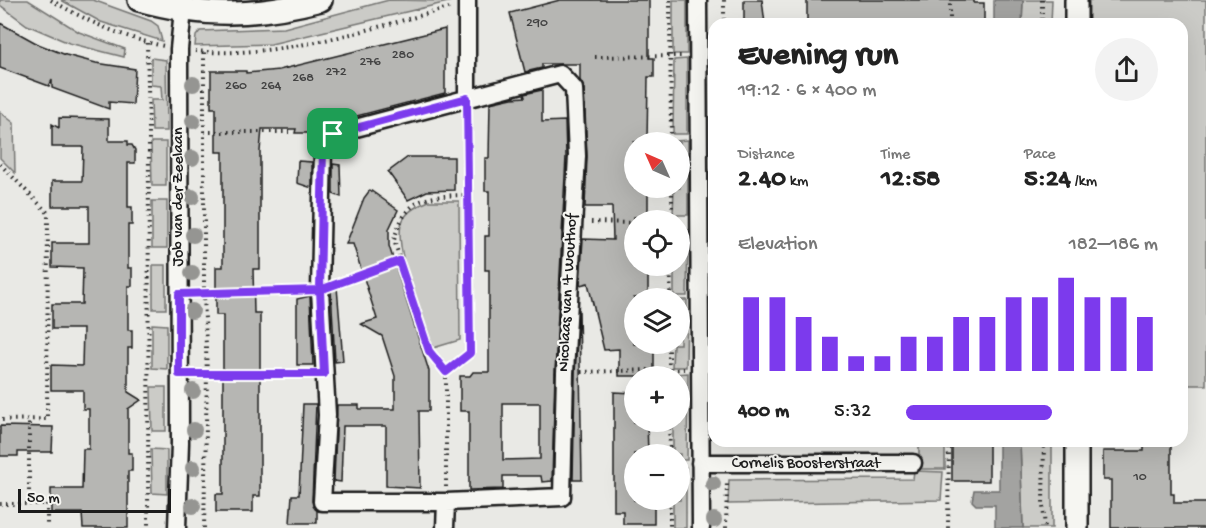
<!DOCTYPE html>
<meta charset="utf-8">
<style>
body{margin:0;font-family:"Gochi Hand",sans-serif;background:#f2f2f2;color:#222;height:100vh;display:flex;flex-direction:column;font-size:22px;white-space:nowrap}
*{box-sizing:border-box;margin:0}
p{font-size:20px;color:#767676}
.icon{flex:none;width:33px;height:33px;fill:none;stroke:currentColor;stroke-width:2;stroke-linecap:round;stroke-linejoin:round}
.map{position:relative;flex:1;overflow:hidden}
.side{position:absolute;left:708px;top:18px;width:480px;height:429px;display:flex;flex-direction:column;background:#fff;border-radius:18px;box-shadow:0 6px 24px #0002}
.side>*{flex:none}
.needle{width:39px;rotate:315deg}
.buttons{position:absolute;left:624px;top:132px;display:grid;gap:12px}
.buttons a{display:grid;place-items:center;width:66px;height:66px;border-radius:50%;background:#fff;box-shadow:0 6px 24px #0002;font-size:30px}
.scale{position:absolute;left:18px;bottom:15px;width:153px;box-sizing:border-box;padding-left:6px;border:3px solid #1c1c1c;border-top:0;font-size:16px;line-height:21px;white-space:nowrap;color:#1c1c1c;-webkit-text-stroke:4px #f6f6f2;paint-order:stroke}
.pin{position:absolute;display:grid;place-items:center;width:51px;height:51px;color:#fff;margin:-26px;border-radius:12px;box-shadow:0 3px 9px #0006}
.round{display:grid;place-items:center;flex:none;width:63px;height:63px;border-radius:32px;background:#f2f2f2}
.head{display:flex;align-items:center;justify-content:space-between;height:102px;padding:0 30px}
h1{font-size:33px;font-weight:700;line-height:45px}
.stats{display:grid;grid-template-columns:repeat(3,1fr);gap:9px;height:102px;padding:6px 30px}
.stats div{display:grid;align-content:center}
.stats b{font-size:26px;font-weight:700}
.stats small{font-size:16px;font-weight:400}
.stats p{font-size:16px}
.chart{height:168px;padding:12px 30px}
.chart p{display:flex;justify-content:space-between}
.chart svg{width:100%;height:108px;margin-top:6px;stroke:#7c3aed;stroke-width:6}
ul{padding:0 30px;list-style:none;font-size:20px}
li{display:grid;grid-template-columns:96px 72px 1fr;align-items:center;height:45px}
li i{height:15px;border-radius:8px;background:#7c3aed}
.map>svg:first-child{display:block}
.green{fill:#cbcbc7;stroke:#747472;stroke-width:1.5}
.water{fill:#a3a3a1;stroke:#6d6d6c;stroke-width:1.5}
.building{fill:#b6b6b3;stroke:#1c1c1c;stroke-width:1.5;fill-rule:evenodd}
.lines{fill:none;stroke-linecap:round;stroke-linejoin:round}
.minor-casing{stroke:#1c1c1c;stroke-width:21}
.tertiary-casing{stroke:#1c1c1c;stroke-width:26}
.path{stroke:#1c1c1c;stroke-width:4;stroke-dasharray:1.5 4.5;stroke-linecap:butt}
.minor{stroke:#f6f6f2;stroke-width:16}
.tertiary{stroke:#f6f6f2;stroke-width:21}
.tree{fill:#959592}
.route-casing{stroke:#fff;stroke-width:12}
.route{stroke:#7c3aed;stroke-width:8}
.labels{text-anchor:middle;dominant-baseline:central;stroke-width:4.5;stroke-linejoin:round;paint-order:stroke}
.number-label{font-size:14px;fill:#424242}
.street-label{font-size:16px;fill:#1c1c1c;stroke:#f6f6f2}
</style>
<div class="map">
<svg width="1206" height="528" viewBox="0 0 1206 528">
<rect width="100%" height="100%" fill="#e9e9e5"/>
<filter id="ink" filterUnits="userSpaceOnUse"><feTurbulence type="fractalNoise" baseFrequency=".0167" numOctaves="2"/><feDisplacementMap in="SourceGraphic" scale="12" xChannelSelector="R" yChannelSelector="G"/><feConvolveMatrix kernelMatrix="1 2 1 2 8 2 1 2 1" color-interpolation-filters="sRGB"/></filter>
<g filter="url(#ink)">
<!-- green -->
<path class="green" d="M0,0H28L79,32L125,49L124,57L69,43L27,25L0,5Z
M61,0H93L151,21L158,26L162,41L101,22Z
M389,0L452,1L271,44L195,46L196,36L200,31L284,28Z
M673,0H687V54H673Z
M1023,0H1052L1051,24H1022Z
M1089,0H1206V385H1182V24H1089Z
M151,58L166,60L167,131H152L151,100H162L161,86L151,85Z
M687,59V134H673L674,60Z
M0,112L14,123L15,173L0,158Z
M688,140V215H673L674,188H680V142L674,141Z
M151,142H166V186H152Z
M152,201H167V248H152Z
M429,201H459L460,340L433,348C424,322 390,242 403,220C408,210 419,205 429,201Z
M680,229L688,230L687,296H674V266H680Z
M153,265H166V309H153Z
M680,300H687L686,367H672L673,344H680Z
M152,324L167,325V369L152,368Z
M688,373L687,460H680V454H673V422H680V376H674V374Z
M151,387H166V431H152Z
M919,441H945V469H919Z
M1020,441H1052V528H1023Z
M151,449L167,450V494L152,493Z
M680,467H686V528H673V500H680Z
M914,471L943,472L941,500L728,504L729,480L913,479Z"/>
<!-- water -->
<path class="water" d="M994,0H1023L1022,24H994Z
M999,441H1020L1023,528H995V505H976L972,501L974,490H999Z"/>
<!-- building -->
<path class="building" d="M560,0H649V58H654V77H648L647,142H634V188H648V217H634V266H648V298H634V344H648V347H654V376H619V349L604,350L588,283L580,285L583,239L613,240L612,207H585L587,156L584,89L580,80V64H542V68L525,72L510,13Z
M744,0H762L765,24H744Z
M807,0H974V3H984V24H807Z
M0,23L38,44L66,55L96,63L135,69L133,104L109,102V109L52,88V80L49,86L0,68Z
M445,29V93L318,126V129H312V133H295L296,129H262L260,151V269H253L254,313H260V496H253V512H216V494H223V315H216V267H223V152H216V108H211V71H246V73L279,70Z
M542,90V122L565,121L566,156L555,373L552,481L542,482L541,476H503V489L469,490V411H460V376H470L473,372H489V270H485V236H489V191H485V158H489L490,103L512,98L525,97L524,94ZM503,403H540V459L503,460Z
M59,118L109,119V141H128V145H132L135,150V163H128V207H132V225H128V268H132V286H128V330H132V348H128V392L141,400L128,409V453H132V471H128V528H83L82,513H51V489H82L83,449H89V409H83V390H51V365L82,366L83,329H52V304H82L83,268L52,267V243H89V206H52V181H82L83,147H52V124L59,128Z
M408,157H454V190L427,191L408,200L388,172Z
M298,161L312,162V188L297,183Z
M333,164L340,165L341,197L333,194Z
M370,190L398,210L389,229V246L429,371V411H419L420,488L386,486V426H343L341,482L334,481L337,405H359V409H395V376L382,336L361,324L377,319L353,244H346L364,198Z
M337,287L343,361L335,362L331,289Z
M310,296L313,365H297V299Z
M579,309L582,480H573L575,373Z
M614,392L634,393V422H647L648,454H634V500H654V524H623V511H614Z
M303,404H316L312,501L317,511V523H290L292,495H299Z
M0,426L53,427L52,452H18V456H0Z
M952,441H989V481H952Z
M1144,441H1171V494H1174V503H1206V528H1111V480H1103V451H1144Z"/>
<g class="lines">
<defs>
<path id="minor" d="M698,0L701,528
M560,74L574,89L577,156L565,373L562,497L446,502H322L327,415L320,290L323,149L333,134Z
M467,98V0
M700,463H913
M177,528L180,443L179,49L183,10
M445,528L446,502"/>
<path id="tertiary" d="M139,0C205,18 254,17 321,0
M1076,0V24
M1077,441V528"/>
</defs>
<!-- minor casing -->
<use href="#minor" class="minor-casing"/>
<!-- tertiary casing -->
<use href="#tertiary" class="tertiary-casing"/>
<!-- path -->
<path class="path" d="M51,0C87,21 123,38 164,46
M670,0L671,142
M724,0V24
M1042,0V24
M950,24V0
M147,43L149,129L148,528
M195,51C281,59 367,29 449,8
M595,57L683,56
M204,132H289
M0,164L48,213L47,419L0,420
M672,188V220
M591,222L634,223
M337,283L399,261
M203,293L304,290
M670,298L671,266
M446,372L429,351L394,240C406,196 427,196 468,195
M581,372L684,369
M196,374H309
M669,376V344
M669,422L670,454
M1044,441L1043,505L1045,528
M446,487V372L470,353L467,116
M670,500V528
M0,504H29V420
M29,504H47V528
M204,528L207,374L204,293V51
M726,528L727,481
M948,528L949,441"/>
<!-- minor -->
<use href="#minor" class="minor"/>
<!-- tertiary -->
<use href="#tertiary" class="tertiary"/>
</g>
<!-- trees -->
<g class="tree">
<circle cx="193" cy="84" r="8"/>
<circle cx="193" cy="121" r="8"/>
<circle cx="192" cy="158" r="8"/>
<circle cx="192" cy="197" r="8"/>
<circle cx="193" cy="235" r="8"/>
<circle cx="192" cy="273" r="8"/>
<circle cx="192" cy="311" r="8"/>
<circle cx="193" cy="391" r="8"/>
<circle cx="194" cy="430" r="8"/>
<circle cx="193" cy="468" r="8"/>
<circle cx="713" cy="484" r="8"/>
<circle cx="193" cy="506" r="8"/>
<circle cx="714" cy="520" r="8"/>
</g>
</g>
<g class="lines" filter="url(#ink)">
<defs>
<path id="route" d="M333,134L323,149L320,290L179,294V374H324L320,290L399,261L429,351L446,372L470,353L467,98L333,134"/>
</defs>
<!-- route casing -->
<use href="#route" class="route-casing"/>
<!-- route -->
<use href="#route" class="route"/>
</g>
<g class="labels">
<!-- number labels -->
<g class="number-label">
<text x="537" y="23">290</text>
<text x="403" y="55">280</text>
<text x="370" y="62">276</text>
<text x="336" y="72">272</text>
<text x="303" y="78">268</text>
<text x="236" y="86">260</text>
<text x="271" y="86">264</text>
<text x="1140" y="477">10</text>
</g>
<!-- street labels -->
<g class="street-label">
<text transform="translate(179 197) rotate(-90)">Job van der Zeelaan</text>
<text transform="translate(569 293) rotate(-87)">Nicolaas van 't Wouthof</text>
<text x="806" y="464">Cornelis Boosterstraat</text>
</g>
</g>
</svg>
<div class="buttons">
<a><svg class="needle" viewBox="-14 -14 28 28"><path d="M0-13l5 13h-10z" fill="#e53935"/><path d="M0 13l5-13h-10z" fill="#767676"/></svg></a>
<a><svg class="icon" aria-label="locate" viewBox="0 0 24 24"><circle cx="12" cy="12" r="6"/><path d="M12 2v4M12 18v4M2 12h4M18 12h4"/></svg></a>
<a><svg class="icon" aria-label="layers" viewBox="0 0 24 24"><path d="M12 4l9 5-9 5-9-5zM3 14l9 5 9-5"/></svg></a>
<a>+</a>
<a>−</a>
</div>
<div class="scale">50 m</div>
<div class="pin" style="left:333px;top:134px;background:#1e9e55"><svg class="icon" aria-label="arrive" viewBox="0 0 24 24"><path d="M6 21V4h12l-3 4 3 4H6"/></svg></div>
<section class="side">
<div class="head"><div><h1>Evening run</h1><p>19:12 · 6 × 400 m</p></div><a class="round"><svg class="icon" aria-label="share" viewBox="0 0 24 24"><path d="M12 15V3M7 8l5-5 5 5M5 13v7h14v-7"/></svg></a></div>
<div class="stats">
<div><p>Distance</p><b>2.40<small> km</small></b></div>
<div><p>Time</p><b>12:58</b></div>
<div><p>Pace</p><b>5:24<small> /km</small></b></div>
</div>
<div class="chart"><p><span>Elevation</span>182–186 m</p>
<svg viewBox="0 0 160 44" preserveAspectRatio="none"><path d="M5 44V14M15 44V14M25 44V22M35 44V30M45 44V38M55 44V38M65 44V30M75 44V30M85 44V22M95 44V22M105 44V14M115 44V14M125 44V6M135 44V14M145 44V14M155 44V22"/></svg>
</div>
<ul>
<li><b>400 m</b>5:32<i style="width:58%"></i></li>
</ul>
</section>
</div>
